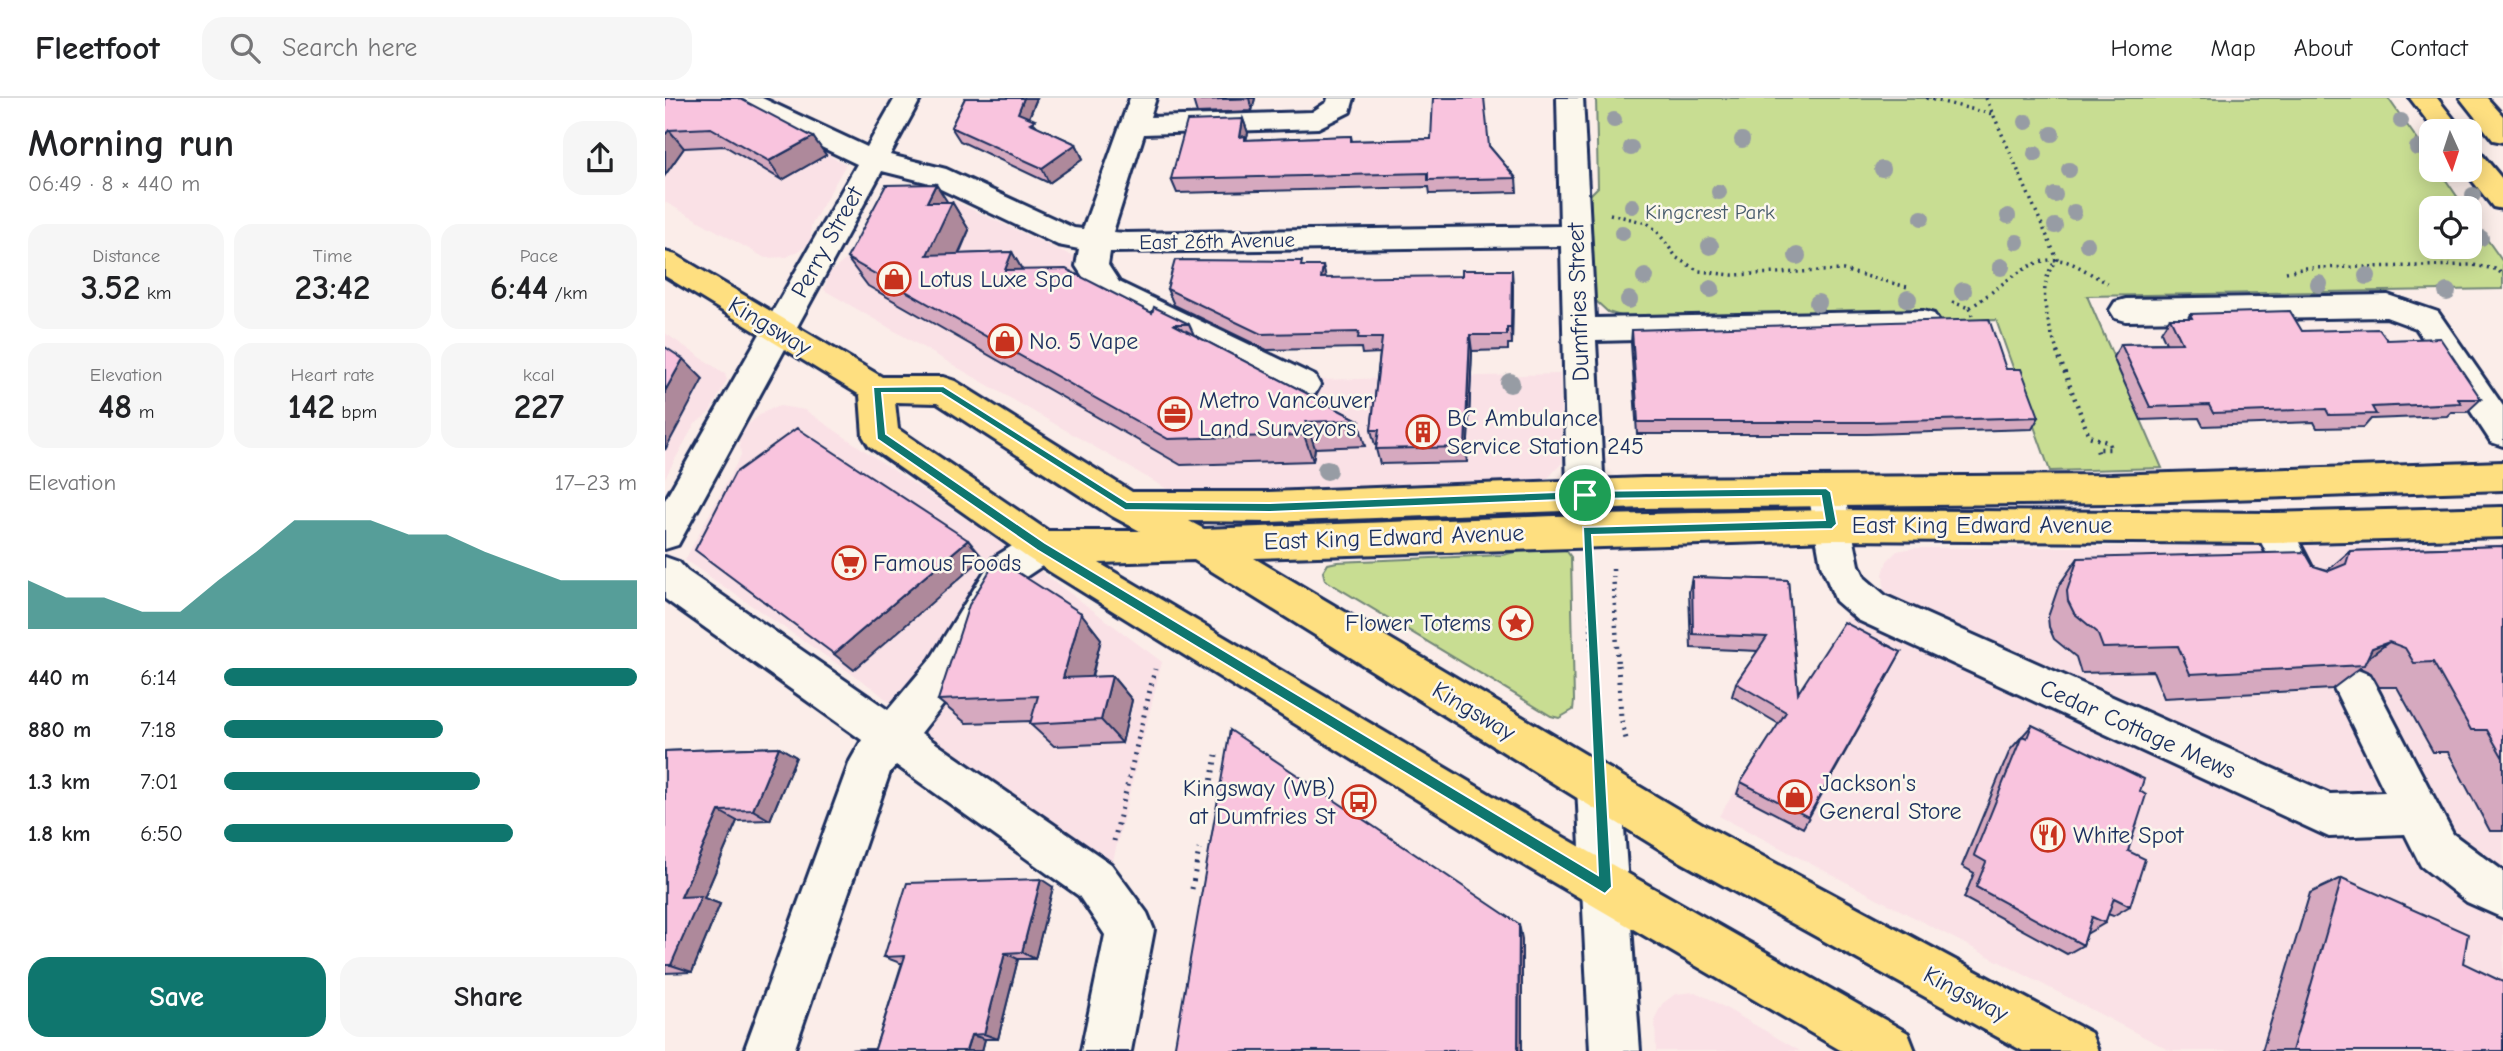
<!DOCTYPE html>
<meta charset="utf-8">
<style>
body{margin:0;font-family:"Comic Neue",sans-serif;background:#f6f6f6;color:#202124;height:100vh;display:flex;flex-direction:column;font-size:26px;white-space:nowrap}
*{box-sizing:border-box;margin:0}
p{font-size:23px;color:#757577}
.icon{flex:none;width:38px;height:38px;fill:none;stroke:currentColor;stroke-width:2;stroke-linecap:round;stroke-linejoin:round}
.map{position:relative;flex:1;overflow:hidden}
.drawer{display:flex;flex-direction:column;background:#fff;width:665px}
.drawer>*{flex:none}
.needle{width:46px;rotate:177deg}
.buttons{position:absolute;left:1754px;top:21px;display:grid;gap:14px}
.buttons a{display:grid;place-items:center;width:63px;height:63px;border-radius:14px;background:#fff;box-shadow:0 4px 18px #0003;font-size:35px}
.pin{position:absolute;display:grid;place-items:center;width:60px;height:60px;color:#fff;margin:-30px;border:4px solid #fff;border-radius:50%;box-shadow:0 2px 7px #0007}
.round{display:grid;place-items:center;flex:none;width:74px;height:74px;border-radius:21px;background:#f6f6f6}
.head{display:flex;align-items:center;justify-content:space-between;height:119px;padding:0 28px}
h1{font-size:38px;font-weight:700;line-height:52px}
.figures{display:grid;grid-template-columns:repeat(3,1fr);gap:10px;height:119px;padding:7px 28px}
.figures div{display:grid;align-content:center;border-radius:18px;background:#f6f6f6;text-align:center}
.figures b{font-size:35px;font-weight:700}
.figures small{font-size:19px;font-weight:400}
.figures p{font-size:19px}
.chart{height:196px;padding:14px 28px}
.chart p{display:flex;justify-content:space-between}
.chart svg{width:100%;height:126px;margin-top:7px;fill:#0f766e;opacity:.7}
.primary-button{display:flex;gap:14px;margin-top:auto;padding:14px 28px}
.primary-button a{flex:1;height:80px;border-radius:21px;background:#0f766e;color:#fff;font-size:28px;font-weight:700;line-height:80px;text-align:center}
.primary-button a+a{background:#f6f6f6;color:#202124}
ul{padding:0 28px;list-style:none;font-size:23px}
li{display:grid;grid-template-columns:112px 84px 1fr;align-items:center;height:52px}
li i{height:18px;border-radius:9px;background:#0f766e}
header{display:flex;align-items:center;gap:42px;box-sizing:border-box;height:98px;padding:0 35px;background:#fff;border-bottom:2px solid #e0e0e0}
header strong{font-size:33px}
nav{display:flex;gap:38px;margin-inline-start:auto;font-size:24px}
.search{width:490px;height:63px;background:#f6f6f6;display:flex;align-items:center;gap:18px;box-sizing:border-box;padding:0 24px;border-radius:21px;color:#757577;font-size:26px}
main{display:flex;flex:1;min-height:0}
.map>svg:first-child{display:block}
.built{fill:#fae1e6}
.green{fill:#c8dd92;stroke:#728678;stroke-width:2}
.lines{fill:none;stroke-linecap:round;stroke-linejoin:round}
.minor-casing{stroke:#1b2f5e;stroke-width:6}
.major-casing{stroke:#1b2f5e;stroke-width:6}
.path-far2{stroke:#1b2f5e;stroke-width:3.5;stroke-dasharray:2 4.5;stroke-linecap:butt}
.path-far1{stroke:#1b2f5e;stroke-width:4.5;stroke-dasharray:2 5;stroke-linecap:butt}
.path{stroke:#1b2f5e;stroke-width:5;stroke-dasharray:2 6;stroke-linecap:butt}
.minor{fill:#fbf7ec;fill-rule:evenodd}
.major{fill:#fedf80;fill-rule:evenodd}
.tree{fill:#979ca4}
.wall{fill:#d6a9bf;stroke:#1b2f5e;stroke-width:2}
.shaded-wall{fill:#ae899b;stroke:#1b2f5e;stroke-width:2}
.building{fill:#f9c4de;stroke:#1b2f5e;stroke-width:2}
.route{fill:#0f766e;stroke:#fff;stroke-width:2;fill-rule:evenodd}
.labels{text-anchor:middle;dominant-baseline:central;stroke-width:5;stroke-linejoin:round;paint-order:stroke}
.far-park-label{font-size:21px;fill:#465a6b;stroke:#fbf7ec}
.far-street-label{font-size:21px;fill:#1b2f5e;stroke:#fbf7ec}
.street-label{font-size:24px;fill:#1b2f5e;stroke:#fbf7ec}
.poi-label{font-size:24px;fill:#1b2f5e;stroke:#fbf7ec;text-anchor:start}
</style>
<header>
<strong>Fleetfoot</strong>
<div class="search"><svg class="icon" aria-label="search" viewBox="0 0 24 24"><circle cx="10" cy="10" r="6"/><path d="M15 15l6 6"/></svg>Search here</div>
<nav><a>Home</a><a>Map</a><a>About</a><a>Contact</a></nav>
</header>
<main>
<section class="drawer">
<div class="head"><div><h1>Morning run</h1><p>06:49 · 8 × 440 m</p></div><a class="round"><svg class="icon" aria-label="share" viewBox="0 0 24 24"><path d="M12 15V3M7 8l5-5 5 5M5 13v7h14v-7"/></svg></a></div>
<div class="figures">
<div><p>Distance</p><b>3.52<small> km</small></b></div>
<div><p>Time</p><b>23:42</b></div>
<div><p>Pace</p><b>6:44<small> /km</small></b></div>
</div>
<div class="figures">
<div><p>Elevation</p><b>48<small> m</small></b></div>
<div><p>Heart rate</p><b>142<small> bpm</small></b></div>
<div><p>kcal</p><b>227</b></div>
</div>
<div class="chart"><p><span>Elevation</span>17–23 m</p>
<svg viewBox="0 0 160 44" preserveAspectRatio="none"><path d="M0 44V27L10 33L20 33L30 38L40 38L50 27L60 17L70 6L80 6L90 6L100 11L110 11L120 17L130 22L140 27L150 27L160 27V44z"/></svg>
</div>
<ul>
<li><b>440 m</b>6:14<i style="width:100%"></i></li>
<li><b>880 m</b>7:18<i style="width:53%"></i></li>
<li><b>1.3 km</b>7:01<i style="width:62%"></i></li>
<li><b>1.8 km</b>6:50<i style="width:70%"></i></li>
</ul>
<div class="primary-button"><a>Save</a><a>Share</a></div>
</section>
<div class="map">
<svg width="1838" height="953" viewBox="0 0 1838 953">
<rect width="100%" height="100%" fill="#fbede9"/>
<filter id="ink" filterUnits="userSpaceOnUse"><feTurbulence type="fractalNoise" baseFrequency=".0143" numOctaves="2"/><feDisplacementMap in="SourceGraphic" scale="14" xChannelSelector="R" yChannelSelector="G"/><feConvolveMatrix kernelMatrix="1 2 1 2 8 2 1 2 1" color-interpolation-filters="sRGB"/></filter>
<g filter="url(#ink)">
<!-- built -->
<path class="built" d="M0,0L171,47L165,58L181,66L146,128V141L140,149L122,159L100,160L0,104Z
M265,92L414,161L415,166L406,175L651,282L895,276L897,365L881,382L865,386L529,398L509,395L159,192L164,175L183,160L213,100L221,93Z
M0,235L60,276L62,282L45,314L29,327L0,380Z
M115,308L140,312L358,460L497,564L440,795L430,782L209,591L20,462L76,357L74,342L81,328L101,312Z
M1838,446V953H1506L1054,718L1182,519L1219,489L1218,476L1222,463L1232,453L1249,450Z
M1030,894L1045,901L1135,953H991L990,920L997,906L1010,896Z"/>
<!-- green -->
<path class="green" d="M931,0H1723L1766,61V72H1774L1800,110H1766V149H1804V116L1838,164V191L1422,198L1497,370L1385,373L1331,222L966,230V221L943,214L930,202L925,97L933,89Z
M844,413L866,417L619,429L609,424Z
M874,449L900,451L906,459L909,603L908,612L894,620L886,618L660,482L658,474L663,466L672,464L837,457Z"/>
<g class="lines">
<defs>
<path id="minor" d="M63,0H97L202,49L230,0H256L225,57L281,71L409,130L418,131L465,0H491L485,19L647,14L662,4L663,0H689L685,14L653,30L479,36L448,134L461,135L895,128L892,0H918L930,220L1258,213L1269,216L1274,224L1269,232L1258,235L931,243L941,433L935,444L922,448L909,444L903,433L896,148L445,154L443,167L454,184L650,278L655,287L650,296L638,300L432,200L411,168L414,151L393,147L261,84L217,73L13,447L0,451V402L192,66L66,6Z
M1723,197L1773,214L1838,308V348L1826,344L1751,230L1721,219L1461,223L1450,220L1445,212L1450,204L1461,201Z
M1161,379L1174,384L1179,394L1194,467L1200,480L1221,498L1665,696L1720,694L1669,590L1675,577L1690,571L1705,577L1788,736L1838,773V820L1802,804L1756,768L1740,736L1664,739L1193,522L1171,503L1156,467L1143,394L1148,384Z
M1608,415L1621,419L1653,481L1648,492L1634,497L1620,492L1589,430L1595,419Z
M376,433L389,438L395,449L389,460L356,482L293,588L256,635L446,766L482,815L489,832L466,953H416L440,837L414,798L231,667L225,674L129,953H79L185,663L197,642L0,501V459L14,464L22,473L223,612L265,562L328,460L363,438Z
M934,667L949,673L956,688L975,953H925L912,688L919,673Z"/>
<path id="major" d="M1745,0H1772L1798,33H1770Z
M1795,0H1822L1838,18V44L1828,42Z
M1804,50L1814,53L1838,82V111L1828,109L1799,72H1804Z
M0,154L11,157L217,279H278L290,283L467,394H604L979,380L1446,377L1838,364V392L1446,405L979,410L604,424L524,423L539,431L889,418L1167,412L1608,415L1838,409V439L1608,445L1167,442L589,460L1041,728L1426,935L1433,953H1358L1009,760L529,462L434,465L872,724L1243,935L1250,953H1177L840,756L363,460L204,348L198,338L195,297L0,178ZM230,304L272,305L447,418L475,433H383L233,331Z"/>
</defs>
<!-- minor casing -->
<use href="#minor" class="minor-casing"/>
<!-- major casing -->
<use href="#major" class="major-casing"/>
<!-- path-far2 -->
<path class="path-far2" d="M1261,0L1327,16
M1321,0L1392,161C1369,189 1383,224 1393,256
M945,116L982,125L992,133L1012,160L1034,173L1067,177L1178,172L1246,190
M1621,174L1641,170L1808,167L1830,171L1838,176
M1287,204L1304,210C1329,196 1362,158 1394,162C1411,164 1427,178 1443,185
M1304,210L1309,223"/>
<!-- path-far1 -->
<path class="path-far1" d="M1392,254L1424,338L1444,345L1446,351H1432L1434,358
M923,468L928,569
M948,471L953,569"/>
<!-- path -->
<path class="path" d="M928,567L932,638
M953,567L956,620L962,645
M545,690L551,657
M449,743L490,571
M527,791L534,751"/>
<!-- minor -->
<use href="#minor" class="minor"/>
<!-- major -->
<use href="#major" class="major"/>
</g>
<!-- trees -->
<g class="tree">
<circle cx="949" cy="22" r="8"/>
<circle cx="1736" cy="23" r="8"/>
<circle cx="1361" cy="24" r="8"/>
<circle cx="1387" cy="36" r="8"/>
<circle cx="1077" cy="42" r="8"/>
<circle cx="966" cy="50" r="8"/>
<circle cx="1752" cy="50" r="8"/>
<circle cx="1370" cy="56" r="8"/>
<circle cx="1217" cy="71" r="8"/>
<circle cx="1404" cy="72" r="8"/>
<circle cx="1054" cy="94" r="8"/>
<circle cx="1390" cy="97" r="8"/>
<circle cx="1808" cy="97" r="8"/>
<circle cx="967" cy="108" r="8"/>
<circle cx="1409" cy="114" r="8"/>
<circle cx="1343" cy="118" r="8"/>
<circle cx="1257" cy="120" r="8"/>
<circle cx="1390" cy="128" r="8"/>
<circle cx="957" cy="135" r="8"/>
<circle cx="1816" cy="140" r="8"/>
<circle cx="1352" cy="144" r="8"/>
<circle cx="1422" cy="146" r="8"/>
<circle cx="1045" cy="148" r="9"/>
<circle cx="1132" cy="158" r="9"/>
<circle cx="1336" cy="169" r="9"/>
<circle cx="1702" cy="178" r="9"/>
<circle cx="980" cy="179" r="9"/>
<circle cx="1654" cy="186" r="9"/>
<circle cx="1046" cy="191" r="9"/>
<circle cx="1298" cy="193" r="9"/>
<circle cx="1782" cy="194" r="9"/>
<circle cx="1243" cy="201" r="9"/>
<circle cx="964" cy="202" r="9"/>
<circle cx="1153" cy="205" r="9"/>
<circle cx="845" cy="285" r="10"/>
<circle cx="662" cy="372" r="10"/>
</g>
<!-- wall -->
<path class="wall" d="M0,0L148,39L161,57L117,82L60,48L19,50L0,77Z
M300,0H372L364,20L373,29L411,46L418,61L384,85L295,43L286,29Z
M590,0L587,13L532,15L528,2Z
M578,21L583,35L581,42L686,38L687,43L766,41L824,48L851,80L852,94L765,96L764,89L512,95L506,81Z
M282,104H287L304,132L294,156L347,154L357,172L487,215L524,226L529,237L693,322L700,348L650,350L648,363L516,367L203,188L182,160Z
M638,168L661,180L848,188L847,246H843V252L807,253L802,364L715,366L711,351L712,347H710L706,332L715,255L697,256L696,250L602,252L509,207L502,191Z
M1525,216L1637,233L1722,242L1816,301L1802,314H1786L1782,318L1706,321L1699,329L1652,330L1649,324L1538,328L1534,320L1476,322L1448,259L1456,246L1501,245L1496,234L1505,220H1523Z
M967,232L1341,271L1374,319L1367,331L1202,336H972L966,245Z
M1838,448V733H1825L1783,654H1768L1732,589H1714L1706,575L1695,570L1667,591L1499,600L1488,573L1416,575L1411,559L1389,541L1384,529L1383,519L1394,487L1413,460L1648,468L1663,472L1685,453Z
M1027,479L1123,482L1133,595L1236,554L1138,730L1072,696L1076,684L1114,626L1067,598L1071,585L1093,553L1026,550L1024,494Z
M416,515L436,541L427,579L447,578L467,602L457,645L389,648L365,626L366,623L301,625L273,602Z
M1367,627L1475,693L1463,753L1465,808L1448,818L1443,816L1440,825L1423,835H1422L1418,847L1402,856L1299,800L1309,775L1297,768L1345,652Z
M114,649L131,659L105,722L72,723L39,800L55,806L27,874L0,875V653Z
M1677,780L1798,865L1838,953H1597L1645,795Z
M388,789L370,861H353L333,941H320L317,953H157L210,951L237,865H235L219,859Z"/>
<!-- shaded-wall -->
<path class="shaded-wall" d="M359,0H372L360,29L353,15Z
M584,0H590L587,13Z
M578,21L583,35L581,42L585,53L575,39Z
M4,32L19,50L0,77V37Z
M148,39L161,57L117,82L104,63Z
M411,46L418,61L384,85L377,70Z
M271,86L285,108L287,104L304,132L280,185L262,157V104Z
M347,154L363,182L340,172Z
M658,168L662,184L656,180Z
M847,172L848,188L847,246L846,230Z
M805,237L807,253L802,364L800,349Z
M18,261L38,281L0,352V293Z
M641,324L650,350L648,363L639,337Z
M303,442L318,460L189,572L169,556Z
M416,515L436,541L420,604L398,580Z
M1724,544L1693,567L1707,550Z
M447,578L467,602L457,645L436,622Z
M114,649L131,659L105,722L88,712Z
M54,713L72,723L39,800L55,806L27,874L6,867L16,799Z
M376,781L388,789L370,861L357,854Z
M854,826L857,841V953H853Z
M340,855L353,861L333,941L319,936Z
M306,937L320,941L317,953H301Z"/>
<!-- building -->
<path class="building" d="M0,0H74L148,39L104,63L46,30L4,32L0,37Z
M300,0H359L353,15L370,22L365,25L411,46L377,70L286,29Z
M529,0H584L528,2Z
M768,0H819L824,48L851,80L763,82V75L506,81L522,23L578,21L575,39L580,38V42L686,38V43L766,41Z
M271,86L262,104H287L262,157L347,154L340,172L401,171L487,215L489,209L524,226H508L693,322L641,324L639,337L503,341L182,160L221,87Z
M510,162L637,163L636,168H658L656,180L797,178V172H847L846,230H842V237H805L800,349L711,351L714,332H706L717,240H693L694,234L596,236L502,191Z
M1625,213L1637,233L1714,231L1722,242L1775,240L1816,301H1793L1796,305L1707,309L1711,316L1664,317L1661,311L1548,315L1544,307L1485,309L1456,246L1517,245L1505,220H1527L1525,216Z
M1324,221L1341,271H1356L1374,319L1206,324H973L967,232Z
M0,249L18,261L0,293Z
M132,330L303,442L169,556L30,452L70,375Z
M1838,448V660L1822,632H1806L1768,564L1749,565L1740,550L1724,544L1707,550L1699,567L1525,576L1513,548L1438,550L1432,534L1409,515L1403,503L1402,493L1413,460L1640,454L1648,468L1664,473L1681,466L1685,453Z
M332,461L416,515L398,580L447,578L436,622L365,626L373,598L273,602L304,507Z
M1027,479L1123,482L1133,595L1179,524L1236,554L1143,719L1076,684L1121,614L1071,585L1102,539L1028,536Z
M1367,627L1479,681L1475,693L1481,697L1463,753L1480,761L1465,808L1449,800L1440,825L1427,819L1418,847L1311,789L1321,764L1309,757L1357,638L1362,640Z
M565,632L854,826L853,953H509Z
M114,649L88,712L54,713L16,799L36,798L6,867H0V653Z
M1677,780L1803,836L1798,865L1838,884V953H1627Z
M376,781L357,854L340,855L319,936L306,937L301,953H157L210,951L240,858L219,859L242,785Z"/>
</g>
<!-- route -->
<path class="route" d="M278,288L462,404L604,405L920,393L1161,390L1166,394L1172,426L1167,431L927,437L947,789L940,796L372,452L212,341L208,289ZM217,295H276L460,412L604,414L920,401L1156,398L1160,422L918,429L933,777L380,445L221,336Z"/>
<!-- icons -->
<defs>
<symbol id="shop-ring" viewBox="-11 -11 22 22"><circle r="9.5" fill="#fbf7ec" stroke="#c8321e" stroke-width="1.5"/><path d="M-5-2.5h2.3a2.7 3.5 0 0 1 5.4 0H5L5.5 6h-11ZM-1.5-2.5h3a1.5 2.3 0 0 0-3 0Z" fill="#c8321e"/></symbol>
<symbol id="office-ring" viewBox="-11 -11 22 22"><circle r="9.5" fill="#fbf7ec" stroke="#c8321e" stroke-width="1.5"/><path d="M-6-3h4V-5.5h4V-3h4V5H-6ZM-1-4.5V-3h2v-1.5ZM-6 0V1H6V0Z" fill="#c8321e"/></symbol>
<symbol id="building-ring" viewBox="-11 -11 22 22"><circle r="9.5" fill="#fbf7ec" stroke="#c8321e" stroke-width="1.5"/><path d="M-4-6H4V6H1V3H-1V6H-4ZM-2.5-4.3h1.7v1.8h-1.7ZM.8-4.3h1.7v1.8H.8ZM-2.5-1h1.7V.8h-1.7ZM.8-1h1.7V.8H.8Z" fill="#c8321e"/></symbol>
<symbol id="supermarket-ring" viewBox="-11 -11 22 22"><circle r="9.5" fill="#fbf7ec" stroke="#c8321e" stroke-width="1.5"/><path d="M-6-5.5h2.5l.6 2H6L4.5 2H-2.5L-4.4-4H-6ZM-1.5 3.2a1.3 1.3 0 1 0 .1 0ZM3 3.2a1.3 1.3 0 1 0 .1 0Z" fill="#c8321e"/></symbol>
<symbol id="sight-ring" viewBox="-11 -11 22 22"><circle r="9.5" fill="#fbf7ec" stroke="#c8321e" stroke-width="1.5"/><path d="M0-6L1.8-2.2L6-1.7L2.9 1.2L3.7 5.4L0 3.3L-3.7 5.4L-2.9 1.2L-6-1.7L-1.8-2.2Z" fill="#c8321e"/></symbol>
<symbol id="bus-ring" viewBox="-11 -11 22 22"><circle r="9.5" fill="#fbf7ec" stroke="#c8321e" stroke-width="1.5"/><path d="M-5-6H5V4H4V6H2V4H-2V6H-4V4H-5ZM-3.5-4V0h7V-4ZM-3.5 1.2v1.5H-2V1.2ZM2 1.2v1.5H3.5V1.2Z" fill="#c8321e"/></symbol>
<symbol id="restaurant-ring" viewBox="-11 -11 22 22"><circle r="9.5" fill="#fbf7ec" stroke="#c8321e" stroke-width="1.5"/><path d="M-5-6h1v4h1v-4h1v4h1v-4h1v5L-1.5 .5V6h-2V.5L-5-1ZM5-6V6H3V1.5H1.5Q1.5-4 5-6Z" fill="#c8321e"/></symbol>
</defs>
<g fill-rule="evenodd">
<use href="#shop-ring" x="210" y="162" width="38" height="38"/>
<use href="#shop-ring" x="321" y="224" width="38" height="38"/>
<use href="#office-ring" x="491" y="297" width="38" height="38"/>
<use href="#building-ring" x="739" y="315" width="38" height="38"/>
<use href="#supermarket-ring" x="165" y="446" width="38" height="38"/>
<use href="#sight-ring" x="832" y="506" width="38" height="38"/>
<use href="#shop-ring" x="1111" y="680" width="38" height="38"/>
<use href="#bus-ring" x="675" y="685" width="38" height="38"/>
<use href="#restaurant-ring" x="1364" y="718" width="38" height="38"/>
</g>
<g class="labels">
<!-- far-park labels -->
<g class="far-park-label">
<text x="1045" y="114">Kingcrest Park</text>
</g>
<!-- far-street labels -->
<g class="far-street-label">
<text transform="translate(552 143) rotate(-1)">East 26th Avenue</text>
</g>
<!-- street labels -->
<g class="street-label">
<text transform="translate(162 144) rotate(-61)">Perry Street</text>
<text transform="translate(913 204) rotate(-92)">Dumfries Street</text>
<text transform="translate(105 228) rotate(31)">Kingsway</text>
<text x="1317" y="427">East King Edward Avenue</text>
<text transform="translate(729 439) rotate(-2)">East King Edward Avenue</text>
<text transform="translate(809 613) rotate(31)">Kingsway</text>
<text transform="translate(1473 631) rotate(24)">Cedar Cottage Mews</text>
<text transform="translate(1301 896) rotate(28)">Kingsway</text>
</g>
<!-- poi labels -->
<g class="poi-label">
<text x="254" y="181">Lotus Luxe Spa</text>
<text x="364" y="243">No. 5 Vape</text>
<text x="534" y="302">Metro Vancouver<tspan x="534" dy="28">Land Surveyors</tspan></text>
<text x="782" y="320">BC Ambulance<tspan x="782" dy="28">Service Station 245</tspan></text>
<text x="208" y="465">Famous Foods</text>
<text x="826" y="525" text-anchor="end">Flower Totems</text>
<text x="1154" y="685">Jackson's<tspan x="1154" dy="28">General Store</tspan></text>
<text x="670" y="690" text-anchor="end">Kingsway (WB)<tspan x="670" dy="28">at Dumfries St</tspan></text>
<text x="1408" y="737">White Spot</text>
</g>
</g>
</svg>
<div class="buttons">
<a><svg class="needle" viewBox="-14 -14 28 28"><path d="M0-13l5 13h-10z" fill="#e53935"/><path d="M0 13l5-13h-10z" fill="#757577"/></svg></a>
<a><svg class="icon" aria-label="locate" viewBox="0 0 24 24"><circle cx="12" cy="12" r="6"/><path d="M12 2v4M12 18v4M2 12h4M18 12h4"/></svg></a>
</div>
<div class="pin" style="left:920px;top:397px;background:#1e9e55"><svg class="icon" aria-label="arrive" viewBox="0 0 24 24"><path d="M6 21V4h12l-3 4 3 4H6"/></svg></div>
</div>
</main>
